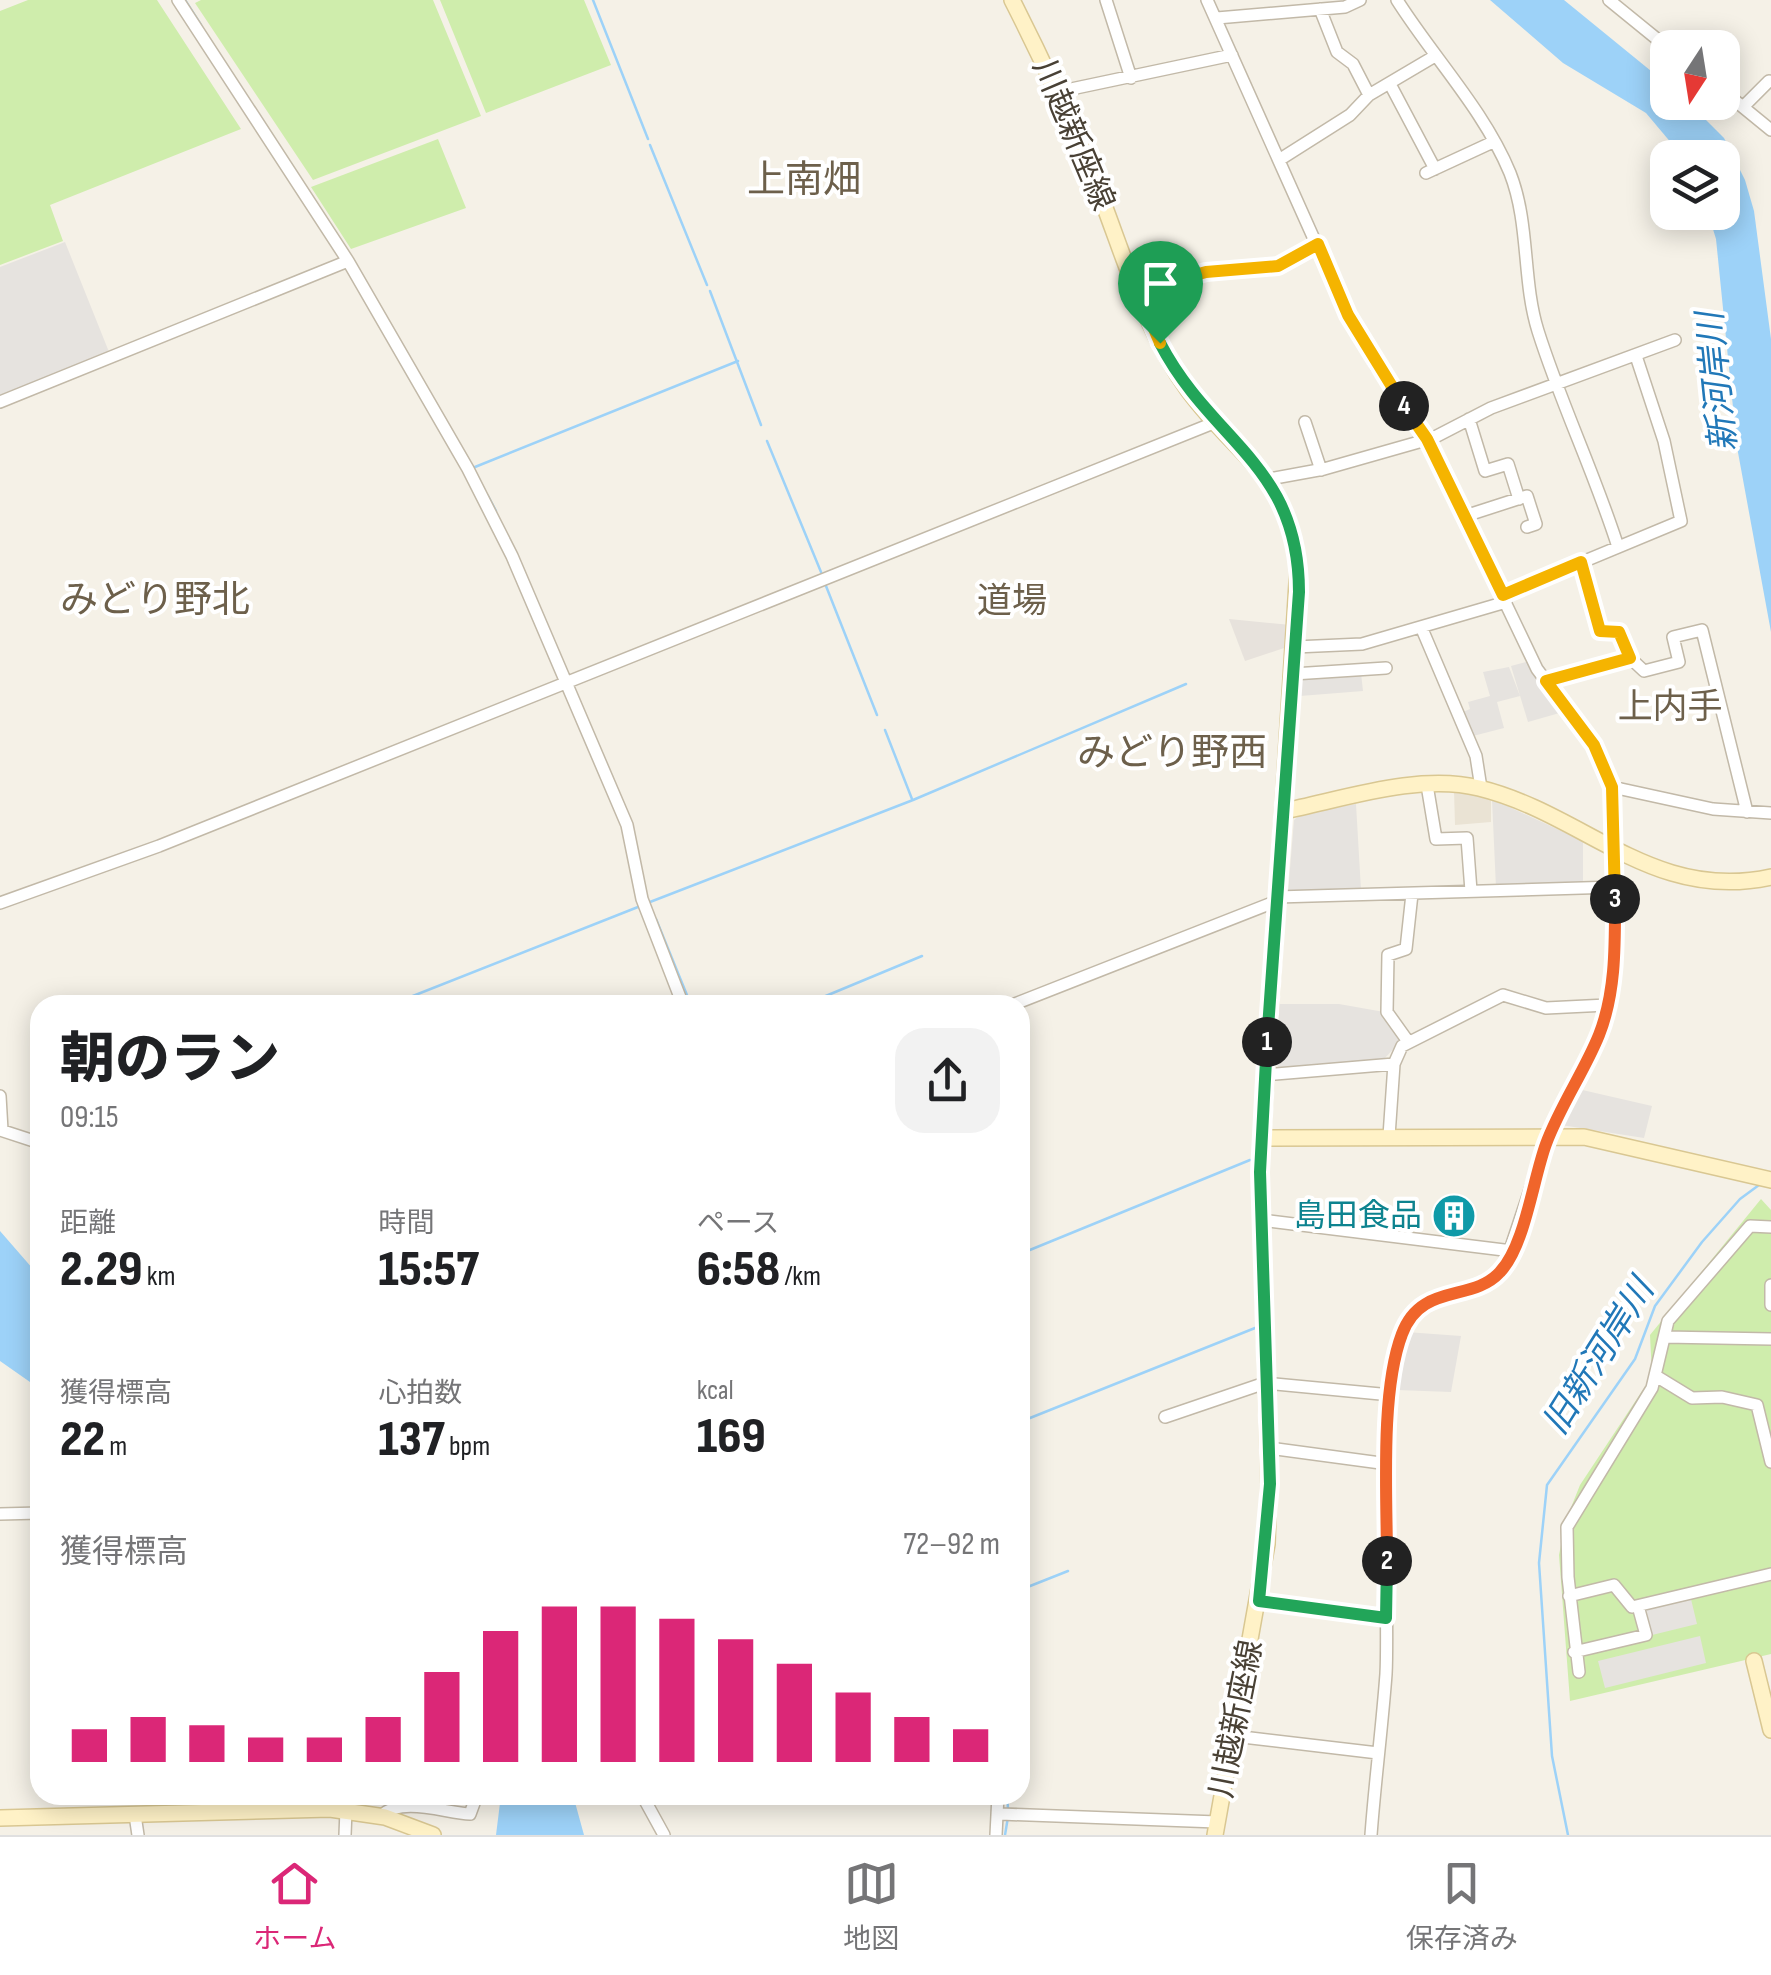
<!DOCTYPE html>
<html lang="ja">
<meta charset="utf-8">
<style>
body{margin:0;font-family:"Sofia Sans Condensed","Noto Sans JP",sans-serif;background:#f2f2f2;color:#202124;height:100vh;display:flex;flex-direction:column;font-size:38px;white-space:nowrap}
*{box-sizing:border-box;margin:0}
p{font-size:32px;color:#757577}
.icon{flex:none;width:55px;height:55px;fill:none;stroke:currentColor;stroke-width:2;stroke-linecap:round;stroke-linejoin:round}
.map{position:relative;flex:1;overflow:hidden}
.details{position:absolute;left:30px;top:995px;width:1000px;height:810px;display:flex;flex-direction:column;background:#fff;border-radius:30px;box-shadow:0 5px 25px #0003}
.details>*{flex:none}
.needle{width:65px;rotate:192deg}
.tools{position:absolute;left:1650px;top:30px;display:grid;gap:20px}
.tools a{display:grid;place-items:center;width:90px;height:90px;border-radius:20px;background:#fff;box-shadow:0 5px 25px #0003;font-size:50px}
.pin{position:absolute;display:grid;place-items:center;width:85px;height:85px;color:#fff;margin:-102px -42px;border-radius:50% 50% 50% 0;rotate:-45deg;box-shadow:0 0 10px #0007}
.pin .icon{rotate:45deg}
.km{position:absolute;width:50px;height:50px;margin:-25px;border-radius:50%;background:#222;color:#fff;font-size:28px;line-height:50px;text-align:center}
.round{display:grid;place-items:center;flex:none;width:105px;height:105px;border-radius:30px;background:#f2f2f2}
.overview{display:flex;align-items:center;justify-content:space-between;height:170px;padding:0 30px}
h1{font-size:55px;font-weight:800;line-height:75px}
.stats{display:grid;grid-template-columns:repeat(3,1fr);gap:15px;height:170px;padding:10px 30px}
.stats div{display:grid;align-content:center}
.stats b{font-size:50px;font-weight:800}
.stats small{font-size:28px;font-weight:400}
.stats p{font-size:28px}
.chart{height:280px;padding:20px 30px}
.chart p{display:flex;justify-content:space-between}
.chart svg{width:100%;height:180px;margin-top:10px;stroke:#db2777;stroke-width:6}
.tab-bar{display:flex;justify-content:space-around;align-items:center;height:140px;border-top:2px solid #e0e0e0;background:#fff;font-size:28px;color:#757577}
.tab-bar a{display:grid;justify-items:center;gap:5px}
.tab-bar .on{color:#db2777}
.map>svg:first-child{display:block}
.residential{fill:#eae3d4}
.industrial{fill:#e7e2dc}
.green{fill:#cfedac}
.parking{fill:#e6e3df}
.water{fill:#9dd2f8}
.lines{fill:none;stroke-linecap:round;stroke-linejoin:round}
.stream{stroke:#9dd2f8;stroke-width:2.5}
.street-casing{stroke:#c2b9a8;stroke-width:14}
.secondary-casing{stroke:#d9c792;stroke-width:18}
.street{stroke:#fff;stroke-width:11}
.secondary{stroke:#fff2c7;stroke-width:15}
.split-1-casing{stroke:#fff;stroke-width:20}
.split-2-casing{stroke:#fff;stroke-width:20}
.split-3-casing{stroke:#fff;stroke-width:20}
.split-4-casing{stroke:#fff;stroke-width:20}
.split-5-casing{stroke:#fff;stroke-width:20}
.split-1{stroke:#22a559;stroke-width:12}
.split-2{stroke:#22a559;stroke-width:12}
.split-3{stroke:#f0652b;stroke-width:12}
.split-4{stroke:#f5b400;stroke-width:12}
.split-5{stroke:#f5b400;stroke-width:12}
.labels{text-anchor:middle;dominant-baseline:central;stroke-width:8;stroke-linejoin:round;paint-order:stroke}
.street-label{font-size:32px;fill:#494135;stroke:#fff}
.culture-label{font-size:32px;fill:#0d838f;stroke:#fff;text-anchor:end}
.water-label{font-size:35px;font-style:italic;fill:#2178b8;stroke:#fff}
.neighbourhood-label{font-size:35px;fill:#6d604b;stroke:#fff}
.quarter-label{font-size:38px;fill:#6d604b;stroke:#fff}
</style>
<div class="map">
<svg width="1771" height="1835" viewBox="0 0 1771 1835">
<rect width="100%" height="100%" fill="#f5f1e7"/>
<!-- residential -->
<path class="residential" d="M1454,790L1491,797V822L1455,825Z"/>
<!-- industrial -->
<path class="industrial" d="M1229,619L1291,625L1290,646L1245,661Z"/>
<!-- green -->
<path class="green" d="M28,0H157L241,129L50,205L63,241L0,265V11Z
M201,0H433L481,116L313,180L195,3Z
M440,0H584L611,65L486,113Z
M438,139L466,208L351,249L311,187Z
M1761,1199L1771,1210V1654L1570,1701L1559,1555L1566,1520L1580,1485L1652,1376L1650,1335Z"/>
<!-- parking -->
<path class="parking" d="M65,242L109,352L0,395V267Z
M1530,661L1563,712L1528,722L1511,666Z
M1509,667L1520,696L1497,702L1504,728L1473,736L1463,712L1470,709L1468,702L1490,696L1483,672Z
M1361,673L1363,691L1300,696L1302,677Z
M1492,799L1583,841V884L1496,888Z
M1356,804L1361,890L1288,893L1294,820L1301,814Z
M1278,1004H1339L1384,1012L1402,1040L1384,1059L1279,1068L1275,1061Z
M1578,1089L1652,1106L1644,1138L1561,1125Z
M1406,1332L1461,1336L1451,1392L1397,1390Z
M1690,1595L1697,1624L1648,1636L1640,1607Z
M1700,1636L1706,1663L1605,1688L1598,1661Z"/>
<!-- water -->
<path class="water" d="M1490,0H1564L1667,84L1668,102L1689,103L1724,138L1745,180L1754,211L1771,339V632L1737,447L1716,239L1708,213L1722,212V158L1683,157L1646,113L1563,63Z
M0,1231L40,1277V1389L0,1361Z
M501,1795H573L584,1835H496Z"/>
<g class="lines">
<!-- stream -->
<path class="stream" d="M185,0L201,25
M593,0L648,139
M650,145L707,285
M710,291L761,425
M767,441L821,572
M475,467L738,361
M488,496L496,511
M826,586L877,715
M885,730L912,799
M650,902L913,800L1186,684
M656,919L691,1005
M390,1005L638,907
M804,1005L922,956
M1020,1254L1250,1160
M1020,1422L1255,1328
M1020,1590L1068,1571
M1007,1795L1008,1809
M1005,1835L1008,1817
M1568,1835L1552,1756L1539,1563L1547,1485L1635,1359L1655,1306L1702,1242L1740,1199L1759,1185"/>
<defs>
<path id="street" d="M178,0L348,261L468,469L512,556L627,825L642,899L683,1005
M1106,0L1131,78
M1207,0L1348,315L1376,366L1427,439L1537,669L1594,745L1612,787L1615,941L1607,1005L1600,1032L1546,1142L1504,1268C1477,1298 1432,1286 1407,1323C1374,1374 1390,1603 1386,1674C1382,1728 1375,1781 1371,1835
M1397,0C1433,57 1484,110 1510,173C1530,224 1522,280 1538,331C1561,404 1595,474 1618,547
M1609,0L1668,48
M1320,9L1337,52L1353,64L1369,95
M1217,18L1345,7L1360,0
M1390,84L1435,169
M1722,90L1771,130
M1057,92L1232,55
M1744,106L1769,81
M1279,160L1350,115L1369,95L1435,56
M1426,173L1493,142
M1138,291L1206,272L1278,266L1317,243
M0,402L348,261
M1469,419L1485,471L1508,464L1519,499
M1305,422L1321,470
M1269,479L1324,469L1433,438L1491,408L1675,340
M1465,516L1527,496L1536,524L1527,527
M1581,562L1600,631L1619,632L1628,656L1644,671L1679,662L1673,637L1702,630L1747,812
M1503,595L1681,521L1664,441L1636,356
M1422,629L1476,756L1481,788
M1295,647L1362,644L1506,602
M1293,674L1386,668
M1546,681L1630,659
M1427,785L1436,839L1467,838L1471,891
M1612,787L1713,809L1771,813
M1277,897L1615,887
M0,903L159,846L1216,422
M1012,1005L1277,901
M1407,1040L1387,1012L1388,955L1406,949L1412,894
M1265,1075L1394,1064
M0,1096L2,1130
M0,1130L40,1143
M1389,1136L1394,1064L1402,1046L1503,995L1546,1008L1607,1005
M1261,1220L1512,1251
M1771,1285V1305
M1665,1337L1771,1339
M1656,1376L1692,1398L1722,1397L1757,1405L1771,1462
M1165,1417L1265,1383L1391,1395
M1269,1448L1388,1464
M0,1514L40,1513
M1569,1596L1614,1585L1632,1607L1771,1574
M1259,1601L1386,1618
M1574,1652L1646,1635L1638,1606
M1579,1672L1568,1577L1567,1527L1652,1388L1668,1321L1750,1226L1771,1227
M1234,1736L1378,1753
M642,1795L664,1835
M1001,1814L1217,1822
M135,1815L138,1835
M381,1816C402,1796 445,1813 470,1814L477,1795
M345,1835L346,1810
M996,1835L998,1795"/>
<path id="secondary" d="M1012,0C1041,57 1068,115 1092,174C1121,245 1142,327 1188,390C1238,458 1287,473 1298,567L1260,1172L1269,1484L1267,1544L1215,1835
M1284,811C1344,799 1419,773 1479,788C1585,814 1653,903 1771,877
M1261,1138L1584,1137L1771,1180
M1754,1661L1771,1730
M0,1818L330,1809L385,1817L433,1835"/>
</defs>
<!-- street casing -->
<use href="#street" class="street-casing"/>
<!-- secondary casing -->
<use href="#secondary" class="secondary-casing"/>
<!-- street -->
<use href="#street" class="street"/>
<!-- secondary -->
<use href="#secondary" class="secondary"/>
</g>
<g class="lines">
<defs>
<path id="split-1" d="M1160,343C1212,443 1299,464 1299,592L1267,1042"/>
<path id="split-2" d="M1267,1042L1260,1172L1270,1484L1259,1601L1386,1618L1387,1561"/>
<path id="split-3" d="M1387,1561C1387,1498 1380,1392 1402,1334C1421,1282 1472,1303 1500,1272C1525,1246 1533,1179 1546,1144C1560,1106 1584,1072 1599,1035C1616,992 1615,944 1615,899"/>
<path id="split-4" d="M1404,406L1427,439L1503,595L1581,562L1600,631L1619,632L1630,658L1546,681L1594,745L1612,787L1615,899"/>
<path id="split-5" d="M1160,343L1138,291L1206,272L1278,266L1318,244L1348,315L1404,406"/>
</defs>
<!-- split-1 casing -->
<use href="#split-1" class="split-1-casing"/>
<!-- split-2 casing -->
<use href="#split-2" class="split-2-casing"/>
<!-- split-3 casing -->
<use href="#split-3" class="split-3-casing"/>
<!-- split-4 casing -->
<use href="#split-4" class="split-4-casing"/>
<!-- split-5 casing -->
<use href="#split-5" class="split-5-casing"/>
<!-- split-1 -->
<use href="#split-1" class="split-1"/>
<!-- split-2 -->
<use href="#split-2" class="split-2"/>
<!-- split-3 -->
<use href="#split-3" class="split-3"/>
<!-- split-4 -->
<use href="#split-4" class="split-4"/>
<!-- split-5 -->
<use href="#split-5" class="split-5"/>
</g>
<!-- icons -->
<defs>
<symbol id="building-disc" viewBox="-11 -11 22 22"><circle r="9.5" fill="#0f9aa8" stroke="#fff"/><path d="M-4-6H4V6H1V3H-1V6H-4ZM-2.5-4.3h1.7v1.8h-1.7ZM.8-4.3h1.7v1.8H.8ZM-2.5-1h1.7V.8h-1.7ZM.8-1h1.7V.8H.8Z" fill="#fff"/></symbol>
</defs>
<g fill-rule="evenodd">
<use href="#building-disc" x="1429" y="1191" width="50" height="50"/>
</g>
<g class="labels">
<!-- street labels -->
<g class="street-label">
<text transform="translate(1073 135) rotate(67)">川越新座線</text>
<text transform="translate(1237 1719) rotate(-79)">川越新座線</text>
</g>
<!-- culture labels -->
<g class="culture-label">
<text x="1422" y="1216">島田食品</text>
</g>
<!-- water labels -->
<g class="water-label">
<text transform="translate(1718 382) rotate(-96)">新河岸川</text>
<text transform="translate(1599 1357) rotate(-58)">旧新河岸川</text>
</g>
<!-- neighbourhood labels -->
<g class="neighbourhood-label">
<text x="1012" y="601">道場</text>
<text x="1670" y="707">上内手</text>
</g>
<!-- quarter labels -->
<g class="quarter-label">
<text x="804" y="180">上南畑</text>
<text x="155" y="600">みどり野北</text>
<text x="1172" y="753">みどり野西</text>
</g>
</g>
</svg>
<div class="tools">
<a><svg class="needle" viewBox="-14 -14 28 28"><path d="M0-13l5 13h-10z" fill="#e53935"/><path d="M0 13l5-13h-10z" fill="#757577"/></svg></a>
<a><svg class="icon" aria-label="layers" viewBox="0 0 24 24"><path d="M12 4l9 5-9 5-9-5zM3 14l9 5 9-5"/></svg></a>
</div>
<div class="pin" style="left:1160px;top:343px;background:#1e9e55"><svg class="icon" aria-label="arrive" viewBox="0 0 24 24"><path d="M6 21V4h12l-3 4 3 4H6"/></svg></div>
<b class="km" style="left:1267px;top:1042px">1</b>
<b class="km" style="left:1387px;top:1561px">2</b>
<b class="km" style="left:1615px;top:899px">3</b>
<b class="km" style="left:1404px;top:406px">4</b>
<section class="details">
<div class="overview"><div><h1>朝のラン</h1><p>09:15</p></div><a class="round"><svg class="icon" aria-label="share" viewBox="0 0 24 24"><path d="M12 15V3M7 8l5-5 5 5M5 13v7h14v-7"/></svg></a></div>
<div class="stats">
<div><p>距離</p><b>2.29<small> km</small></b></div>
<div><p>時間</p><b>15:57</b></div>
<div><p>ペース</p><b>6:58<small> /km</small></b></div>
</div>
<div class="stats">
<div><p>獲得標高</p><b>22<small> m</small></b></div>
<div><p>心拍数</p><b>137<small> bpm</small></b></div>
<div><p>kcal</p><b>169</b></div>
</div>
<div class="chart"><p><span>獲得標高</span>72–92 m</p>
<svg viewBox="0 0 160 44" preserveAspectRatio="none"><path d="M5 44V36M15 44V33M25 44V35M35 44V38M45 44V38M55 44V33M65 44V22M75 44V12M85 44V6M95 44V6M105 44V9M115 44V14M125 44V20M135 44V27M145 44V33M155 44V36"/></svg>
</div>
</section>
</div>
<nav class="tab-bar">
<a class="on"><svg class="icon" aria-label="home" viewBox="0 0 24 24"><path d="M3 11l9-7 9 7M6 9v11h12V9"/></svg>ホーム</a>
<a><svg class="icon" aria-label="map" viewBox="0 0 24 24"><path d="M3 6l6-2 6 2 6-2v14l-6 2-6-2-6 2zM9 4v14M15 6v14"/></svg>地図</a>
<a><svg class="icon" aria-label="saved" viewBox="0 0 24 24"><path d="M7 4h10v16l-5-4-5 4z"/></svg>保存済み</a>
</nav>
